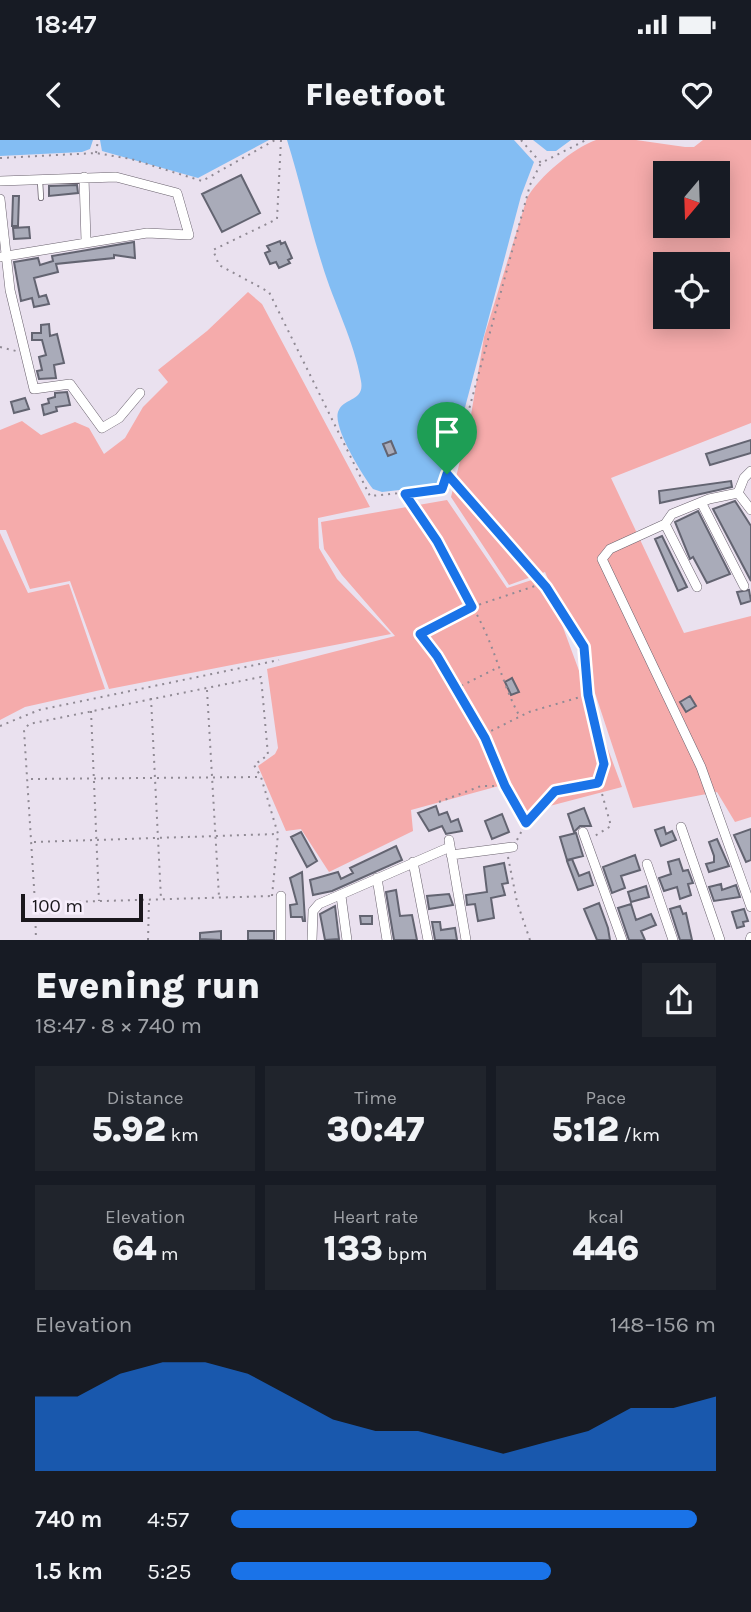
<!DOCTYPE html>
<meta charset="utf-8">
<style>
body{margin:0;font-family:Karla,sans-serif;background:#20242c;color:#f1f3f6;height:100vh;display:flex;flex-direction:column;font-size:26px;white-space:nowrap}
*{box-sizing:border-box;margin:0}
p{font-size:23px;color:#9ea1a6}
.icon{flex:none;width:38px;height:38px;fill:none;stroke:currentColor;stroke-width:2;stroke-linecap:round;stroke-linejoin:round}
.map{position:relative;height:800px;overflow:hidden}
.panel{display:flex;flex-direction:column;background:#171b24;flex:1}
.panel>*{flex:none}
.needle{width:46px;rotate:199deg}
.buttons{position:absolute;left:653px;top:21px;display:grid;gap:14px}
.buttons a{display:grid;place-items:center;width:77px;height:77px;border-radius:0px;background:#171b24;box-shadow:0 4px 18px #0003;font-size:35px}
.scale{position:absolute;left:21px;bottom:18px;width:122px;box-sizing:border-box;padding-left:7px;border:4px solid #1a171c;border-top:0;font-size:19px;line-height:24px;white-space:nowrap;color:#1a171c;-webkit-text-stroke:5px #f7eefc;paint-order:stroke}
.pin{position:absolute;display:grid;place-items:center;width:60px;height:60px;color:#fff;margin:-72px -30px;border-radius:50% 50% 50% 0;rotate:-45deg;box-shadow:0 0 7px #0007}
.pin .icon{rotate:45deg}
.round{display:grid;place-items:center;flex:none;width:74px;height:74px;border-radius:0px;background:#20242c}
.head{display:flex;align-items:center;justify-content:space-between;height:119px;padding:0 35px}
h1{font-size:38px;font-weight:800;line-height:52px}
.figures{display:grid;grid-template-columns:repeat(3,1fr);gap:10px;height:119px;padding:7px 35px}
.figures div{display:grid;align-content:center;border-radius:0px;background:#20242c;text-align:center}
.figures b{font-size:35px;font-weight:800}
.figures small{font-size:19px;font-weight:400}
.figures p{font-size:19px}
.chart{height:196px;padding:14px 35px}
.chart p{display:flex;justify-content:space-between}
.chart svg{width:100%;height:126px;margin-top:7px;fill:#1a73e8;opacity:.7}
ul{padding:0 35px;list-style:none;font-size:23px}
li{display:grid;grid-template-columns:112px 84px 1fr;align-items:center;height:52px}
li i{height:18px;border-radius:9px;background:#1a73e8}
.status{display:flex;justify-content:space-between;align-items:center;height:49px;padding:0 35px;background:#171b24;direction:ltr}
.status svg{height:19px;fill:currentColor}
header{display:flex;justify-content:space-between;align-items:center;height:91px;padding:0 35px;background:#171b24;font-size:32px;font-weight:800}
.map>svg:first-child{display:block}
.green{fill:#f5abab;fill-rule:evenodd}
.water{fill:#83bdf3}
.building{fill:#a9abb9;stroke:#636471;stroke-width:2}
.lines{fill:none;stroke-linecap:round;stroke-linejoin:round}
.lane-casing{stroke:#69616d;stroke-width:6}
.street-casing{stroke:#69616d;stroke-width:10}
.path{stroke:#908a94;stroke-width:2;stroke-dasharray:2 5;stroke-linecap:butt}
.lane{stroke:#fff;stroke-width:4.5}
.street{stroke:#fff;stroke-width:9}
.route-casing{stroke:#fff;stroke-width:14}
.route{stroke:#1a73e8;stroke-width:9}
</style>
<div class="status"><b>18:47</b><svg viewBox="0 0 49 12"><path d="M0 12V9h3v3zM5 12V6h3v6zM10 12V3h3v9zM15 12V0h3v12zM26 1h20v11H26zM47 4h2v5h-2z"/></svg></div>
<header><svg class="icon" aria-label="back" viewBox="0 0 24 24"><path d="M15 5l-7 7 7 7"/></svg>Fleetfoot<svg class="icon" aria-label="heart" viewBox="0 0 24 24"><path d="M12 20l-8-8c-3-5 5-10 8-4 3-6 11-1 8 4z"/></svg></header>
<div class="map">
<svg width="751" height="800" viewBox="0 0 751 800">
<rect width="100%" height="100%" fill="#eae1ef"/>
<!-- green -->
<path class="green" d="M596,0H636L685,7H694L703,0H751V283L611,338L684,493L751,476V677L735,682L717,652L633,668L594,550L545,432L509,445L451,357L470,281L484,197L527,58C539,37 573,8 596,0ZM665,33H718V86H665ZM665,124H718V177H665Z
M248,152L262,164L370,367L318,378L319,408L337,439L391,494L109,549L70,441L30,449L6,390H0V290L22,281L41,295L75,282L89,288L104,314L125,298L143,267L168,242L158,230L207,191Z
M447,360L507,448L544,436L622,647L523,673L506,644L411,670L413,691L329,732L301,689L286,691L258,626L275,614L278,608L267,529L395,496L342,435L324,409L321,382Z
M0,393L28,453L69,444L105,549L25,567L0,580Z"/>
<!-- water -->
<path class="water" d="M0,0H93L90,9L82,12L0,16Z
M100,0H269L198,38L102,11Z
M287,0H514L534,22L521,56L463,275L441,338L434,346L382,352L373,349C363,336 333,288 338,272C343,257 365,262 361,241C354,200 334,164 322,124C309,83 300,41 287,0Z
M533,0H571L556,11H547Z"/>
<!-- building -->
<path class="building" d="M241,35L260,73L222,92L202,54Z
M77,45L78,53L49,56V46Z
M13,56H19L18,86H12Z
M29,87L30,98L14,99L13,88Z
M280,101L281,104L285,102L292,118L288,120L290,123L279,128L276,122L270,124L265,113L270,111L267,106Z
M134,102L135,118L114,115V118L56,124L58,132L34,138L39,157L46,155L49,164L34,167L32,158L21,161L14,122L38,118L40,125L53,121L52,116Z
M49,184L50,196L57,194L64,223L54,225L56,238L39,239L37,231L42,230L39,217L46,215L42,200H32V193H41V185Z
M67,252L70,265L56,267L57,271L44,275L42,265L49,263L48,259L55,257V253Z
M25,258L29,269L14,273L11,262Z
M751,300V313L710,325L706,314Z
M391,301L396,313L388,316L383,304Z
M731,341L732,347L660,363L659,351Z
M735,361L751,386V441L713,369Z
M698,371L730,434L707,443L693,417L690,419L675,382Z
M662,396L687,447L678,451L655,399Z
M749,450L751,461L741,464L737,452Z
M512,538L519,552L511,555L505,542Z
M690,556L696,566L686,572L680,562Z
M436,666L439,675L447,672L451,682L458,679L462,691L446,694L442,686L429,691L418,673Z
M584,668L591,686H580L574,692L568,674Z
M502,674L509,692L492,699L485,681Z
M664,687L666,694L672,691L676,700L661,706L655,690Z
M751,689V720L746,722L734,695Z
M301,692L317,721L307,727L291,697Z
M576,693L583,716L567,720L560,697Z
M717,699L729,726L709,732L706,724L714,722V716L709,702Z
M396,706L402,720L332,751L313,755L310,740L338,732L341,739L353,733L350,728Z
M635,715L640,730L621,736L625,748L612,753L603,727Z
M572,719L579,736L589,732L593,745L578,750L567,721Z
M679,719L683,731L688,730L693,743L688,744L691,755L680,759L677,747L664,751L659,738L671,734L668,722Z
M504,723L508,743L502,744L505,755L491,758L494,778L478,781L475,764L467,765L466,755L487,752L484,727Z
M302,732L305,781H303L302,777H291L290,765L297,764L290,738Z
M721,744L722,750L736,745L740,757L714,761L709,747Z
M646,746L649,757L631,762L628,752Z
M396,750L400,776L412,775L417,800H394L386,752Z
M449,754L453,765L429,769L427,756Z
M599,763L608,788L610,800H597L584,769Z
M631,764L636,780L651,774L656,785L641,791L645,800H629L618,768Z
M335,766L339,799L325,800L320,774Z
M680,766L683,774L686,773L692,800H680L670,769Z
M744,769L748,781L743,782L744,786L737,788L732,772Z
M360,776H372V784H361Z
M432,782H440L441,790L455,788L457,800H435Z
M221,791V800L200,799V793Z
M248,791H274V800H248Z"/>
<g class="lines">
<defs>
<path id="lane" d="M40,41L41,58"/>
<path id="street" d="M84,37L86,101
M0,41L116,37L177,53L189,95L147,93L0,117
M0,59L10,150L34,249L70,244L102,288L119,278L140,253
M738,353L709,359L672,374L665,384L610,409L602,419L701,627L751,767
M738,353L744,338L751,331
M738,353L751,370
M701,362L744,446
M665,384L697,447
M681,687L720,800
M583,692L622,800
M449,700L466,800
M451,715L513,707
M413,722L428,800
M647,724L673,800
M377,738L387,800
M341,756L347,800
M281,800V756
M312,800L313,771L319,764L450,707
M750,800L751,797"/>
</defs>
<!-- lane casing -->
<use href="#lane" class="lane-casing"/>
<!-- street casing -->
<use href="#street" class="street-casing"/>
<!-- path -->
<path class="path" d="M281,0L277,79L213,110L219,125L269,152L370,356L442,349L468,273L530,45L541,23
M521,0L541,23L586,0
M96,13L98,0
M0,18L96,13L131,19L202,41L275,0
M0,207L16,211
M448,334L546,447L584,507L588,555L604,624L599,643
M405,355C435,398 462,443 485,491C498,520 505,550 520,577
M455,549L499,527
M207,550L219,757
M151,558L161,759
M91,571L99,761
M0,586L39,570L279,520
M485,594L529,572L587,555
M485,598L437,516L420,494L472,467L541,444
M486,599L505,647L526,683
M31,639L259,637
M439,662L481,646H504
M517,700L530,675L555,651L599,643L611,686L593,697
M34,702L277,694
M508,717L517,762L530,800
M272,756L278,694L261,637L254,625L268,615L261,537L29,584L24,590L35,763L273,756
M35,765L36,800
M148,800L149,762"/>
<!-- lane -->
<use href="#lane" class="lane"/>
<!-- street -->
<use href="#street" class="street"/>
</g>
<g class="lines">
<defs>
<path id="route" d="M447,334L546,447L584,507L588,555L604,624L598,643L555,651L526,683L505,646L485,598L437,516L420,494L472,467L437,401L405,354L442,349Z"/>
</defs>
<!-- route casing -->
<use href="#route" class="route-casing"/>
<!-- route -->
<use href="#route" class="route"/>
</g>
</svg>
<div class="buttons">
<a><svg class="needle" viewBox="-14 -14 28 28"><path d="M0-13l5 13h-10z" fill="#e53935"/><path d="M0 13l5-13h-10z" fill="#9ea1a6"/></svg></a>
<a><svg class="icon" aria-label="locate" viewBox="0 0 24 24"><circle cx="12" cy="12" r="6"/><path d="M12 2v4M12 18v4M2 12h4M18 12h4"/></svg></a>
</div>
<div class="scale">100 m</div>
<div class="pin" style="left:447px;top:334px;background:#1e9e55"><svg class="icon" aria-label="arrive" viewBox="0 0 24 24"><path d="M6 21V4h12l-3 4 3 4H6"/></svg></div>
</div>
<section class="panel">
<div class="head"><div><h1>Evening run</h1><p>18:47 · 8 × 740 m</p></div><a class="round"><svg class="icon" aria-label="share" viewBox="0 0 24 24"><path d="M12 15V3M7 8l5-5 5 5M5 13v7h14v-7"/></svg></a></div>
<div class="figures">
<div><p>Distance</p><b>5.92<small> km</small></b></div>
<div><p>Time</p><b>30:47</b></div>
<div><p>Pace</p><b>5:12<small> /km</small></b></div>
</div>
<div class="figures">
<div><p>Elevation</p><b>64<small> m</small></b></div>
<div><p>Heart rate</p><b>133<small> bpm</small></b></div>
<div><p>kcal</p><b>446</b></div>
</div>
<div class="chart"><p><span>Elevation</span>148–156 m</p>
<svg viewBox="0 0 160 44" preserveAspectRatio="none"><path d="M0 44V18L10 18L20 10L30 6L40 6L50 10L60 18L70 26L80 30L90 30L100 34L110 38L120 34L130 30L140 22L150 22L160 18V44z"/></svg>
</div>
<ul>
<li><b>740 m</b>4:57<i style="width:96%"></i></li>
<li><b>1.5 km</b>5:25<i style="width:66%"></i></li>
</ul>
</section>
